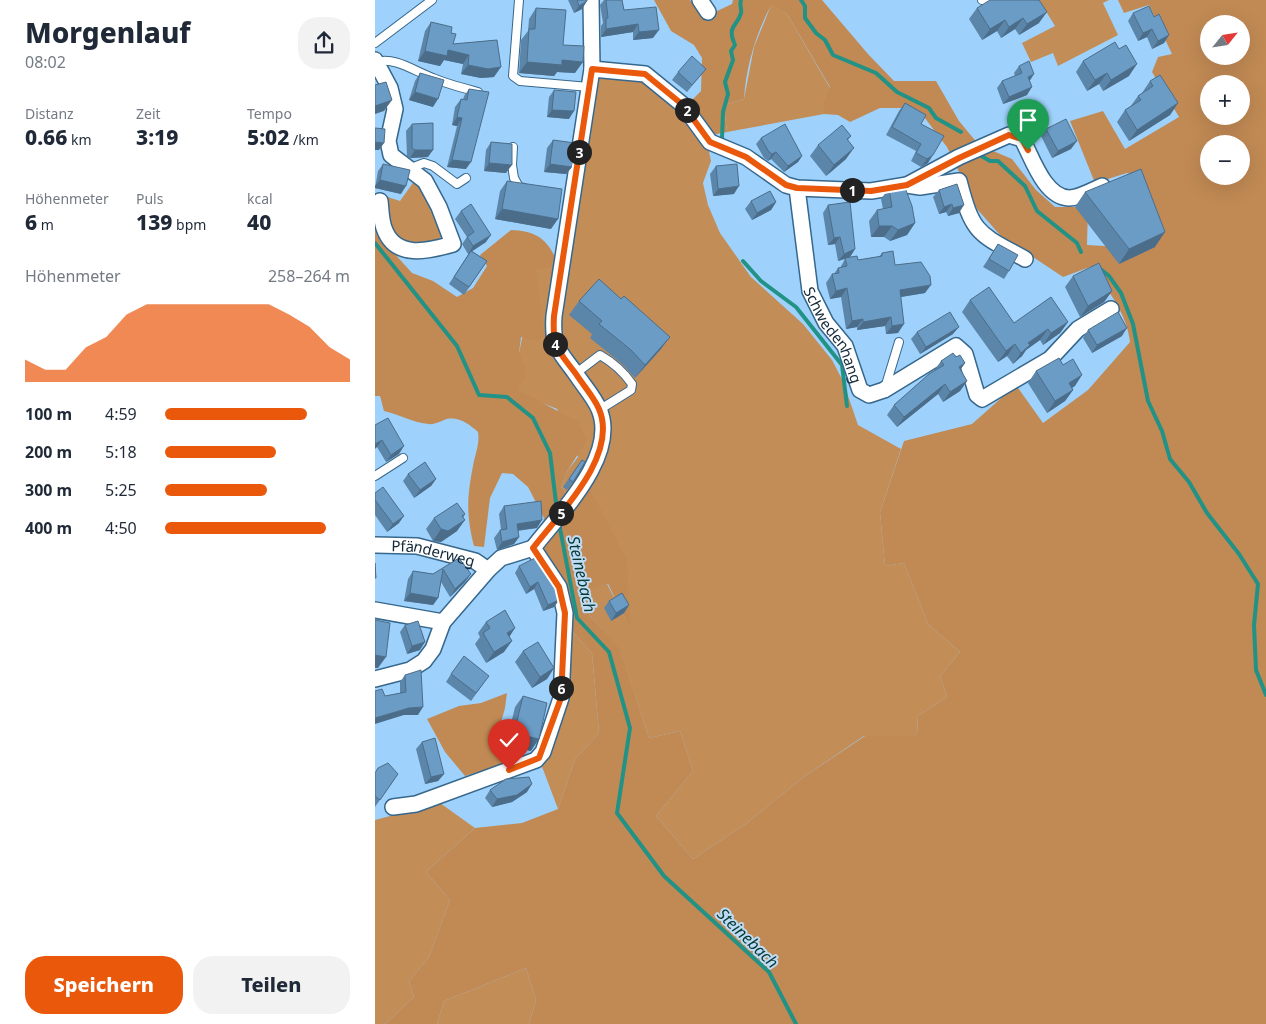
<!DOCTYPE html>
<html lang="de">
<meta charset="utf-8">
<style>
body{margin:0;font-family:"Noto Sans",sans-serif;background:#f2f2f3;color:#1f2937;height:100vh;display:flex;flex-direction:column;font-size:19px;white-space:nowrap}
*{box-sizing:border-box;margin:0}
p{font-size:16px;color:#747a83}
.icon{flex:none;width:28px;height:28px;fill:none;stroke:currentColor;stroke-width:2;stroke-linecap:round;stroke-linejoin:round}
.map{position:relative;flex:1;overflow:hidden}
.panel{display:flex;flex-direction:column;background:#fff;width:375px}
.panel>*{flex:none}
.needle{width:32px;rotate:60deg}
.tools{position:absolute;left:825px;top:15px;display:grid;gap:10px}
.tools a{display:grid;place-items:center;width:50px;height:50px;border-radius:50%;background:#fff;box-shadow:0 5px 20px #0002;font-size:25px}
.pin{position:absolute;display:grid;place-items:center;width:42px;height:42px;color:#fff;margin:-51px -21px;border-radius:50% 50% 50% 0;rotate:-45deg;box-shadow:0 0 5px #0007}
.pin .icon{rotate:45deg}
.km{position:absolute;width:25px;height:25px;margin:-12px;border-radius:50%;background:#222;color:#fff;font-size:14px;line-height:25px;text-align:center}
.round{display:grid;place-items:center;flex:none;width:52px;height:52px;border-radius:20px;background:#f2f2f3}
.headline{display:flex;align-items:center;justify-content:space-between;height:85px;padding:0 25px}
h1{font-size:28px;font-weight:800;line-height:38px}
.figures{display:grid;grid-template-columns:repeat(3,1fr);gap:8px;height:85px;padding:5px 25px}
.figures div{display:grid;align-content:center}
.figures b{font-size:21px;font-weight:800}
.figures small{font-size:14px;font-weight:400}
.figures p{font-size:14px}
.chart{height:140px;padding:10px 25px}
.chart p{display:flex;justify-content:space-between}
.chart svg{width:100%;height:90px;margin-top:5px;fill:#ea580c;opacity:.7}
.cta{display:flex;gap:10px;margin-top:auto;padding:10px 25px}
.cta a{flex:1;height:58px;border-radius:20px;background:#ea580c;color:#fff;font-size:20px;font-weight:800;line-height:58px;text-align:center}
.cta a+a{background:#f2f2f3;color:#1f2937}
ul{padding:0 25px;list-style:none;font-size:16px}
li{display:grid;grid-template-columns:80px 60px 1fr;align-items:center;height:38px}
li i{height:12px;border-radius:6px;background:#ea580c}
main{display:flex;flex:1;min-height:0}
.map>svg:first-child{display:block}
.green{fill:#c38d58}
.forest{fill:#c18a54;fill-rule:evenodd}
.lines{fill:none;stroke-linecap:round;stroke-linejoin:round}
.stream{stroke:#219285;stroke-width:4}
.lane-casing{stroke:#36678c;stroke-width:10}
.street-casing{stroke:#36678c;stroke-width:18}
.lane{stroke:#fff;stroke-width:8}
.street{stroke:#fff;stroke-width:15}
.wall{fill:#5c86a9}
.shaded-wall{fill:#4b6d8a}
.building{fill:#6b9cc5;stroke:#4b6d8a}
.route-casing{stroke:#fff;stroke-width:10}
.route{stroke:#ea580c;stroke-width:6}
.labels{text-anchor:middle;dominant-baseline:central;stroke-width:4;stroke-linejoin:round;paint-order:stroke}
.street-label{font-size:15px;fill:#132838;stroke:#bedcf6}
.water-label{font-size:16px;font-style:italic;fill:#073933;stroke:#bedcf6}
</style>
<main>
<section class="panel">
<div class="headline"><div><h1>Morgenlauf</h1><p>08:02</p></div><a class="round"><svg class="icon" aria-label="share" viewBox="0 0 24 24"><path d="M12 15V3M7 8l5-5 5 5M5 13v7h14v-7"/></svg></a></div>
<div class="figures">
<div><p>Distanz</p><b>0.66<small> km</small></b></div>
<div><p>Zeit</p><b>3:19</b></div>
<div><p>Tempo</p><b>5:02<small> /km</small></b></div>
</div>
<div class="figures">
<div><p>Höhenmeter</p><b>6<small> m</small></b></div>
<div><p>Puls</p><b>139<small> bpm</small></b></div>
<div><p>kcal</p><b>40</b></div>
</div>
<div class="chart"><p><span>Höhenmeter</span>258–264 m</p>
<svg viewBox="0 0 160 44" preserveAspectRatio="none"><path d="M0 44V33L10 38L20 38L30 27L40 22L50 11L60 6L70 6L80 6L90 6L100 6L110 6L120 6L130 11L140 17L150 27L160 33V44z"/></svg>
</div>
<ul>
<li><b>100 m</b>4:59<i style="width:77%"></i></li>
<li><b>200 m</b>5:18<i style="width:60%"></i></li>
<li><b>300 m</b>5:25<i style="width:55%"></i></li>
<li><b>400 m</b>4:50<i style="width:87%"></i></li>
</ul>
<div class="cta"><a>Speichern</a><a>Teilen</a></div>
</section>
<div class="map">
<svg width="891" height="1024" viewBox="0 0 891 1024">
<rect width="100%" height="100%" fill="#9ed2fc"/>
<!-- green -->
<path class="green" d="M664,0H734L728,3L743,35L683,66L678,53L656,62L647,43L680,26Z
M397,3L412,14L455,88L449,99V114L352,132L349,105L369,99L379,47Z
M221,75L266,78L307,109L333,147L336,161L328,183L333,205L345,233L376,277L428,324L457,360L468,381L483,425L526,449L505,512L510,566L529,563L553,624L585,652L565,676L572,697L543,716L542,736H489L430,776L372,823L318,859L281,816L318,771L305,731L274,738L245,650L215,616L208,590L232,584L255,627L214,489L199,502L186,487L193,470L203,457L182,409L158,399L144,390V353L161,270L181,259Z
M40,180L59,206L70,236L20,256L0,232V193L25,201Z
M195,629L217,653L224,733L200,759L183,809L166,764Z
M65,803L100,828L51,872L75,900L54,957L34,981L39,997L10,1024H0V820Z
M151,968L161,1000L154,1024H62L69,1001Z"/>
<!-- forest -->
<path class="forest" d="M279,0H315L325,15L340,12L357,4L358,0H447L493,54L519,81H561L584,121L604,145L637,159L661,190L680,207H713L712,245L746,247L765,177L752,173L720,183L695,121L728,111L750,149L804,117L777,72L783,57L797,54L774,5L749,13L743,0H891V1024H154L161,1000L151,968L69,1001L62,1024H10L39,997L34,981L54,957L75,900L51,872L100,828L147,823L183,809L200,759L224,733L217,653L195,629L163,548L169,518L153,487L138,474L127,473L115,498L109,547L99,546C91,515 92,497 98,466C100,454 105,444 103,432C94,424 82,415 69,420C64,422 58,425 54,424C38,423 24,414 9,411L5,396H0V232L37,273L58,281L82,297L98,288L112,266L105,255L136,230C159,231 171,237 181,259L173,268L161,270L170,337L161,341L146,337L144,353L152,371L144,390L203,422L212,440L193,470L186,487L199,502L215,489L252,561L255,628L233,584L208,591L215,616L245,649L274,738L305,731L318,771L281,816L318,859L372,823L430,776L490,736H542L543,716L572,697L565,676L585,652L553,624L529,563L510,566L505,512L529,441L597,424L641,385L668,423L713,390L755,342C752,314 733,289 715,267L688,277L625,235L602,209L572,147L546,113L527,108H505L475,122L463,115L449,114V99L455,87L412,14L397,4C381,32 371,67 369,99L349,105L352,132L337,135L313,104L326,91L327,58L319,45L296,31ZM834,24H866V56H834ZM834,84H866V116H834ZM834,144H866V176H834Z
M132,693L130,708L120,744L149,753L143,760L90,776L70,752L52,719L84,706L106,703Z"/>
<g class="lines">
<!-- stream -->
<path class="stream" d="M426,0L430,6V18L441,33L450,40L458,55L501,73L522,92L554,108L561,118L586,132
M347,138L348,112L353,94L350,82L358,60L356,51L360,45C351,25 363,26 366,13C367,8 364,5 366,0
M603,154L615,161H623L650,186L662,211L702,243L706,252
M0,243L82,346L104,395L132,397L158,418L175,453L182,511
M368,261L386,281L421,307L467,365L472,406
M723,267L734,276L746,293L758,324L773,401L787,431L795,459L814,482L832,513L864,554L883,584L879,625L881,670L891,695
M184,523L202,618L234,652L255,728L242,813L289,876L394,972L421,1024"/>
<defs>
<path id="lane" d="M144,0L138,76L145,81L214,87
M607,0H613
M0,43L57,0
M2,62C19,56 41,72 58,78C72,84 88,88 103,92
M138,147L137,165L139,178L144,187L149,188
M36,168L49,163L58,166L82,184L91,178
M200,374L225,355C239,363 248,371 257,384L256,390L224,410
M510,388L524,342
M0,476L28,458"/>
<g id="street">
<path d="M325,0L333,12"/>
<path d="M0,60L15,88L20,109L13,141L16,155L50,181L64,207L78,244C54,251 20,260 9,228C6,220 6,209 5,201"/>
<path d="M217,69L270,74L308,105L335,142L371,157L411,185L422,188L496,191L532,185L584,157L634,135L647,139C657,157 669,197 694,198C704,198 718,190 727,186"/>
<path d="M532,185L545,187L584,181C598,235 603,233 650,259"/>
<path id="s1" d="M422,188L435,291L451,323L470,346L485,390L494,395L509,390L581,346L590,354L602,395L607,399L675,359L703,329L736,309"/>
<path id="s2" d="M0,545L42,546L100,561L113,570"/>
<path d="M0,610L68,622"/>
<path d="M0,679L35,670L49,661L58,649L68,622L113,570L126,558L158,548"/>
<path d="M18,807L41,804L161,760L168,752L186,698L190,613L184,587L158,548C184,514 244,456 224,409C219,397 208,385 201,374C183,349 177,348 179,316L217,69L216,0"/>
</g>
</defs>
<!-- lane casing -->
<use href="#lane" class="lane-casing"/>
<!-- street casing -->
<use href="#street" class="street-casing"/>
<!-- lane -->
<use href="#lane" class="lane"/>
<!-- street -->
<use href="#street" class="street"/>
</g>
<!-- wall -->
<path class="wall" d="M193,0H212L207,9L199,13Z
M229,0H247L249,10L278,38L258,40V32L226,37V26L228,23L225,5Z
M664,0V23L644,35L640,29L626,38L622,31L607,40L594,19L602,8Z
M161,8L188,45L200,73L182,72L179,76L144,73L146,40L153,31L154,19Z
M758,13L779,17L794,35L789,43L777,49L772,37L763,41L753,21Z
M56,22L76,33L78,44L122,40L119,77L106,78L86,74L88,64L69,60L65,66L43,61L50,31Z
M708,61L754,76L728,91L724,84L712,91L701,72Z
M644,66L655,81L652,95L628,104L622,88L627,81L640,76L639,73Z
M331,69L325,76L312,92L297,80L303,72Z
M45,73L58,107L34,100L40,81Z
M775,81L803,103L795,115L754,141L742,122L750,110L755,107L763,96L767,93Z
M94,89L91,169L72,167L82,126L77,125L80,107L86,99L88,100L89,96Z
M179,90L194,119L172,117L174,97Z
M530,103L546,124L553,163L546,167L536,161L541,151L511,135L524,111Z
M37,124L53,157L35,158L32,156L31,131Z
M671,129L696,149L677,158L666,136Z
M476,136L473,140L471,159L451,176L435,156L443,145Z
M386,138L427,156L423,162L409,172L396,159L393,161L389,158L381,144Z
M178,140L197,167L191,174L169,172L172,148Z
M116,142L131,173L109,171L111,150Z
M8,164L26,194L0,188L3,171Z
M341,166L359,194L338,196L335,174Z
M132,181L176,229L120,219L125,191Z
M514,188L540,223L532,235L515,241L509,237H496L494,221L502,210L508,209L506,199Z
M564,190L584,213L573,216L571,212L564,214L558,197Z
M710,192L780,247L744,264L700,207Z
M376,201L401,202L396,210L377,220L370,209Z
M453,205L480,249L475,257L471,258L483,260L504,257L507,253L520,265L550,293L526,297L523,333L511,334L510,326L482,330V327L471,329L466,297L455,299L451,283L457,274H459L463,268H465L470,259L463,261L460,244L453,245L448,213Z
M86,211L111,242L97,251L112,261L89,295L74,284L94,253L93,254L87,244L92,237L80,219Z
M623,244L634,271L629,279L608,267Z
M698,276L737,291L729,302L705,317L690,287Z
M246,299L295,337L285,350L260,378L247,364L215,338L217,334L194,315L204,301Z
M595,300L639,323L693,322L685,333L668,345L665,340L651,350L647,356L638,364L632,356L623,362L587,312Z
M713,330L747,336L717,353L708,338Z
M542,332L578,334L545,354L536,339Z
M581,357L590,363L585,370L592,381L585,391L568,402L563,394L522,427L512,415L519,405L559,371L566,361Z
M661,371L700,386L697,388L698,390L690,401L672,413L653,383Z
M0,425L24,454L11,462L2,447Z
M207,460L198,482L192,490L188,487Z
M33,474L61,479L56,486L39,498L28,481Z
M0,493L24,523L12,532L0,515Z
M129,506L162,528L143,531L144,537L139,544L122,550L119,538L125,530H126L124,514Z
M90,514L82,531L66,542L58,541L51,529L59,518Z
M84,558L96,574L90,582L75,597L66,582L63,598L58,605L29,601L33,579L38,571L58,574Z
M144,566L184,600L179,607L168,611L159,589L151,594L140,573Z
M234,601L254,605L249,613L236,621L229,608Z
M111,622L135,636L129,652L111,663L100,644L105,637L103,633Z
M30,625L45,650L32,654L25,632Z
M148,651L179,668L172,679L157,688L140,662Z
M76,674L109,683L96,701L71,682Z
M30,675L43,715H29L10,696L25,693V682Z
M148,696L156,751L131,745L140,707Z
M47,742L69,774L63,781L50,784L41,749Z
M0,773L23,774L0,807Z
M115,790L152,792L137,802L117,807L110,798Z"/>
<!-- shaded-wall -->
<path class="shaded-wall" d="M212,1L207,9L199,13L204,6Z
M672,12L664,23L644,35L652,24Z
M648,18L640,29L626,38L634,27Z
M630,20L622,31L607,40L615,29Z
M263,24L258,32L226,37L231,29Z
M777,29L772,37L763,41L768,33Z
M284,30L278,38L258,40L264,32Z
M794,35L789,43L777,49L783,41Z
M73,50L94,55L88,64L69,60L65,66L43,61L50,51Z
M187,60L208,62L200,73L182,72L179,76L144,73L152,62Z
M762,64L754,76L728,91L736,80Z
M93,65L126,67L119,77L106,78L86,74Z
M732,73L724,84L712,91L720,80Z
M659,74L654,82L653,77Z
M657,87L652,95L628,104L634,97Z
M40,92L63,99L58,107L34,100Z
M17,100L9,111L0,114V106Z
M803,103L795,115L754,141L762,130Z
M177,110L199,111L194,119L172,117Z
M82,117L87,118L82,126L77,125Z
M702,141L696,149L677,158L683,151Z
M0,142L9,143L4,150H0Z
M479,148L471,159L451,176L459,165Z
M40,150H58L53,157L35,158Z
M401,152L396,159L393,161L397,154Z
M558,155L553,163L546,167L552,159Z
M427,156L423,162L409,172L413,166Z
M77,160L96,162L91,169L72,167Z
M114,163L137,165L131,173L109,171Z
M175,164L197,167L191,174L169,172Z
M5,180L31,186L26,194L0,188V186Z
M364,186L359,194L338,196L343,189Z
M401,202L396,210L377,220L382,213Z
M577,204L571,212L564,214L569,207Z
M589,205L584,213L573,216L578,208Z
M127,209L183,219L176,229L120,219Z
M540,223L532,235L515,241L523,230Z
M504,226H517L509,237H496Z
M790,232L780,247L744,264L754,249Z
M116,235L111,242L93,254L98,246Z
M465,237L460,244L453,245L459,238Z
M480,249L475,257L463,261L469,254Z
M556,285L550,293L519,298L525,290Z
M472,288L466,297L455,299L461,291Z
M737,291L729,302L705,317L713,306Z
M516,317L510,326L482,330L488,322Z
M488,319L482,327L471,329L477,321Z
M693,322L685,333L668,345L676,333Z
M529,324L523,333L511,334L517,326Z
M584,327L578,334L545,354L551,347Z
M752,328L747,336L717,353L722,345Z
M673,329L665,340L651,350L647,356L638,364L653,343Z
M295,337L285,350L260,378L270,365Z
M640,344L632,356L623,362L631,351Z
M590,363L583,373L584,367Z
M707,375L700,386L686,394L694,383Z
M592,381L585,391L568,402L575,392Z
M570,384L563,394L522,427L529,417Z
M698,390L690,401L672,413L680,401Z
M7,440L2,447L0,449V444Z
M29,446L24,454L11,462L16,455Z
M61,479L56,486L39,498L45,490Z
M29,516L24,523L12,532L18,524Z
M90,520L82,531L66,542L58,541L66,529Z
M167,520L162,528L136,531L142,524Z
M144,537L139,544L122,550L127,542Z
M96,574L90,582L75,597L80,589Z
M163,582L159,589L151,594L155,587Z
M35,593L63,598L58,605L29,601Z
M184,600L179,607L168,611L173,605Z
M254,605L249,613L236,621L241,613Z
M140,628L133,639L132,633Z
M137,641L129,652L111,663L119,652Z
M50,642L45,650L32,654L37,646Z
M0,655L11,657L3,668H0Z
M179,668L172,679L157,688L165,677Z
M48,707L43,715H29L0,724V718L34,708Z
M139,733L164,739L156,751L131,745Z
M69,774L63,781L50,784L56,777Z
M157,784L152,792L137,802L117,807L122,799Z"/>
<!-- building -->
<path class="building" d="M202,0H212V1L204,6Z
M231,0H247L249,10L281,7L284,30L264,32L263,24L231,29V18H233Z
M615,0H664L672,12L652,24L648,18L634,27L630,20L615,29L602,8Z
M774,6L779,17L784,14L794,35L783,41L777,29L768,33L758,13Z
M161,8L191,10L188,45L209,46L208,62L187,60V65L152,62L154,29H160Z
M56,22L77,27L76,33L81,34L78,44L122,40L126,67L113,69L93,65L94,55L73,50L72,56L50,51Z
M740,42L744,49L751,45L762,64L736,80L732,73L720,80L708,61Z
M317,56L331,69L317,85L303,72Z
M654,61L659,74L653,77L657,87L634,97L627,81L647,73L644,66Z
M45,73L69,80L63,99L40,92Z
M785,75L803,103L762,130L750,110L766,100L763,96L778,86L775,81Z
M11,82L17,100L0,106V85Z
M94,89L114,92L96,162L77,160L87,118L82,117L86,99L92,100Z
M179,90L201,92L199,111L177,110Z
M530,103L551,115L546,124L569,136L558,155L552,159L541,153L546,144L517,127Z
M691,119L702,141L683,151L671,129Z
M58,123V150H40L37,148V124Z
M410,124L427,156L413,166L401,152L397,154L394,152L386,138Z
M467,125L476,136L472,139L479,148L459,165L443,145Z
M0,128L10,129L9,143L0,142Z
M178,140L200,143L197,167L175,164Z
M116,142L137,144V165L114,163Z
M8,164L35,170L31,186L5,180Z
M362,164L364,186L343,189L341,166Z
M766,169L790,232L754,249L710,192Z
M132,181L187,189L183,219L127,209Z
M582,184L589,205L578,208L577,204L569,207L564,190Z
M529,185L537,206L540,223L523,230L517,226H504L502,210L517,207L514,188Z
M395,191L401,202L382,213L376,201Z
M475,202L480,249L469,254L465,237L459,238L453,205Z
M96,204L116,235L98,246L92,237L99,232L86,211Z
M623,244L643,255L634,271L614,259Z
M96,251L112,261L94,287L79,277Z
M518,251L520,265L546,262L555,276L556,285L525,290L529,324L517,326L516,317L488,322V319L477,321L472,288L461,291L457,274L464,273L463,268L472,266L470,258L482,256L483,260L507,256V253Z
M724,263L737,291L713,306L698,276Z
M224,279L246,299L249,296L295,337L270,365L256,350L224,324L227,321L204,301Z
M614,287L639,323L676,297L693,322L676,333L673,329L653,343L655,345L646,353L640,344L631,351L595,300Z
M575,312L584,327L551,347L542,332Z
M743,312L752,328L722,345L713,330Z
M578,353L581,357L585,355L590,363L584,367L592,381L575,392L570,384L529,417L519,405L554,374L569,365L566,361Z
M684,358L688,365L698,359L707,375L694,383L698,390L680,401L661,371Z
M13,418L29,446L16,455L7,440L0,444V425Z
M207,460L210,462L198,482L194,479Z
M50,462L61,479L45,490L33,474Z
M8,487L29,516L18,524L0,500V493Z
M166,501L167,520L142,524L144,537L127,542L125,530L132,529L129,506Z
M82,503L90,514L87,516L90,520L73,531L66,529L59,518Z
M162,557L177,580L184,600L173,605L163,582L155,587L144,566Z
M84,558L96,574L80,589L68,569L63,598L35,593L38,571L58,574Z
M0,563L1,578H0Z
M247,593L254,605L241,613L234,601Z
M130,610L140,628L132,633L137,641L119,652L108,633L115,628L111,622Z
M0,620L15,623L11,657L0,655Z
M43,621L50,642L37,646L30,625Z
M163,642L179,668L165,677L148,651Z
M89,656L114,676L101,693L76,674Z
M46,670L48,707L34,708L0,718V691L7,689L10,696L31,692L30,675Z
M148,696L172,703L164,739L139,733Z
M60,738L69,774L56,777L47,742Z
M13,763L23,774L5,800L0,796V773L3,768Z
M154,777L157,784L142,795L122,799L115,790L131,779Z"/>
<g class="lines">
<defs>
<path id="route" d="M134,770L164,758L186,698L190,613L184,587L158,548C184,514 244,456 224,409C219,397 208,385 201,374C183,350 177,348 179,316L217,69L270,74L308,105L335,142L371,157L411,185L422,188L496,191L532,185L584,158L634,135L647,139L653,150"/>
</defs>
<!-- route casing -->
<use href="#route" class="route-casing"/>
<!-- route -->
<use href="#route" class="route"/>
</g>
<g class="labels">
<!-- street labels -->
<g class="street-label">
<text stroke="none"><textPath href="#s1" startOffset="154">Schwedenhang</textPath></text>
<text stroke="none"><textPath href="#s2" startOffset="59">Pfänderweg</textPath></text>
</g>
<!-- water labels -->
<g class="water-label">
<text transform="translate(207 574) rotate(77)">Steinebach</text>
<text transform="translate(373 938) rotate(44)">Steinebach</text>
</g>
</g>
</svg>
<div class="tools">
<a><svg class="needle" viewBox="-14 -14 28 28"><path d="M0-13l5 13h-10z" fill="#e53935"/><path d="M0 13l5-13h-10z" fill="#747a83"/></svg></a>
<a>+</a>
<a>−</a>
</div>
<div class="pin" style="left:653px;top:150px;background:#1e9e55"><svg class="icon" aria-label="arrive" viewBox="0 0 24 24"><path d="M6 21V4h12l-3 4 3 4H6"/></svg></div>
<div class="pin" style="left:134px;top:770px;background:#d93025"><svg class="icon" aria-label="check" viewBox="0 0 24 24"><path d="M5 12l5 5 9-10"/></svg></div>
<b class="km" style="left:477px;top:190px">1</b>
<b class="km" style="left:312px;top:110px">2</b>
<b class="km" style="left:204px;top:152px">3</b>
<b class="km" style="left:180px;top:344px">4</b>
<b class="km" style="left:186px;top:513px">5</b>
<b class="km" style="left:186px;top:688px">6</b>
</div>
</main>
